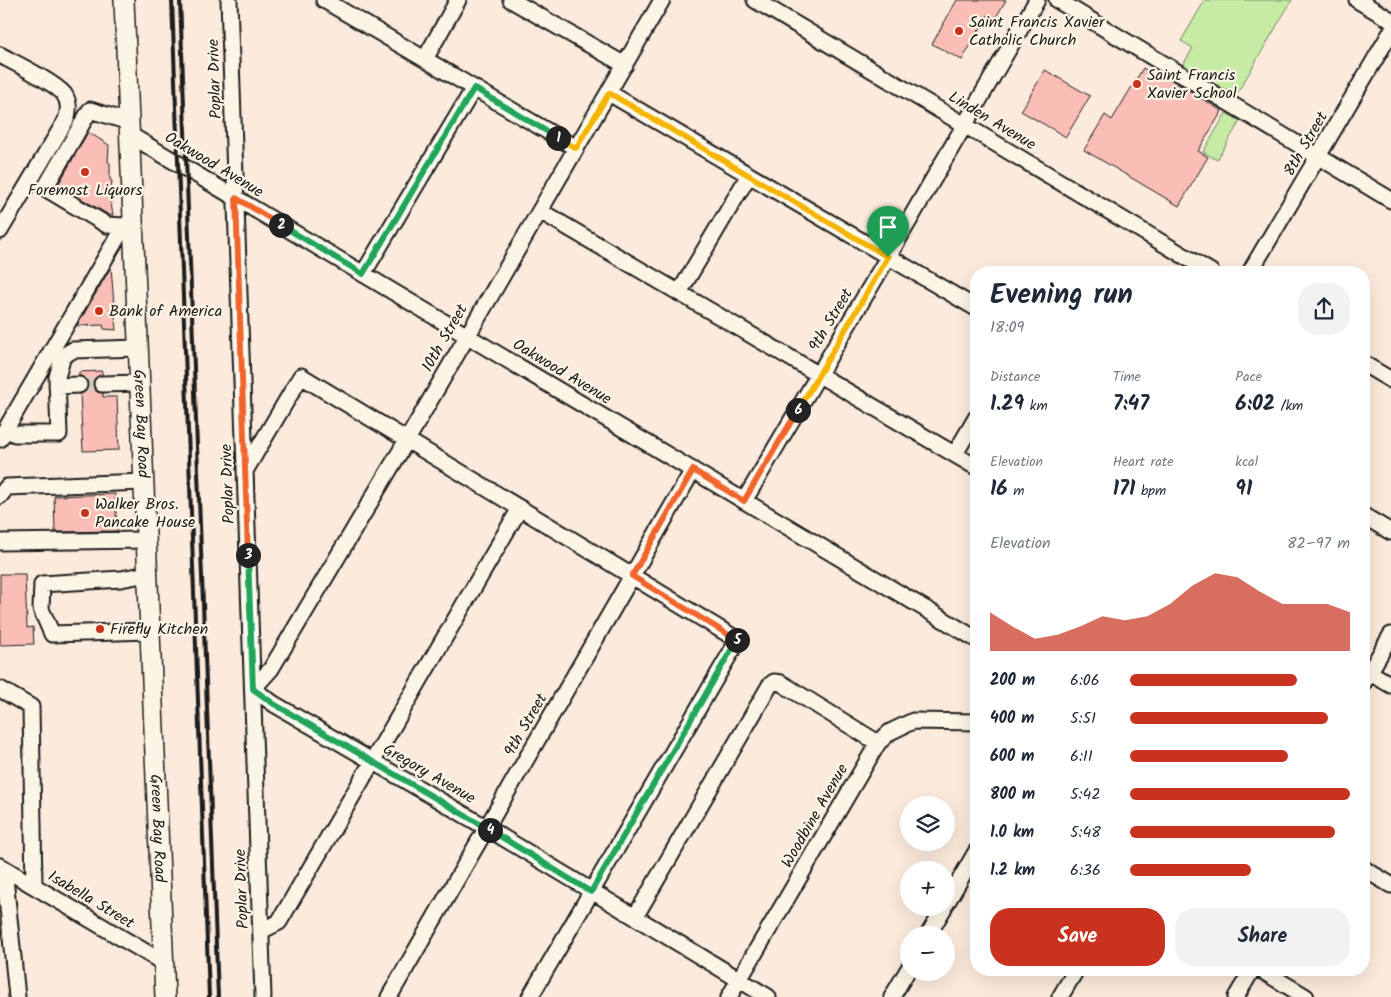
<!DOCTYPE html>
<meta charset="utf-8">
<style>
body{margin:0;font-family:Kalam,sans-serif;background:#f2f2f3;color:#1f2937;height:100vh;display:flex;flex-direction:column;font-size:19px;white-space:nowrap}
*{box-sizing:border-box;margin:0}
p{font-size:16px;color:#747a83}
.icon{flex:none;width:28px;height:28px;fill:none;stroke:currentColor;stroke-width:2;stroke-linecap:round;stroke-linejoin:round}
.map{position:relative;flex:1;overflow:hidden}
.side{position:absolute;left:970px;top:266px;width:400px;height:710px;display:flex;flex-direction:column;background:#fff;border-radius:20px;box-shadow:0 5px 20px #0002}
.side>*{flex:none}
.buttons{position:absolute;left:900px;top:796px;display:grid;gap:10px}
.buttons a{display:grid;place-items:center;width:55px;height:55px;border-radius:50%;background:#fff;box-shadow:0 5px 20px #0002;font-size:25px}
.pin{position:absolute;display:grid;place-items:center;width:42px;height:42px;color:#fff;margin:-51px -21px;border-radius:50% 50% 50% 0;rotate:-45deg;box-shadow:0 0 5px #0007}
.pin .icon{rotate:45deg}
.km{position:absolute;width:25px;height:25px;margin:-12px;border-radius:50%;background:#222;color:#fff;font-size:14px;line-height:25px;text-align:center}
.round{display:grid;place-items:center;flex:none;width:52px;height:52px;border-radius:20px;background:#f2f2f3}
.summary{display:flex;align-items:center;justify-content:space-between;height:85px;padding:0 20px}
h1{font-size:28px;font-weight:700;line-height:38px}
.metrics{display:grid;grid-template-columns:repeat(3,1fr);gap:8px;height:85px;padding:5px 20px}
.metrics div{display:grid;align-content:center}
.metrics b{font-size:21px;font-weight:700}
.metrics small{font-size:14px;font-weight:400}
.metrics p{font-size:14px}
.chart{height:140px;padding:10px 20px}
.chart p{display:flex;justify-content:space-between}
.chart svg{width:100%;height:90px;margin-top:5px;fill:#c8321e;opacity:.7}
.action{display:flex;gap:10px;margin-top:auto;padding:10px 20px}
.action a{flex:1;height:58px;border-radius:20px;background:#c8321e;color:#fff;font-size:20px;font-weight:700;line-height:58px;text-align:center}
.action a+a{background:#f2f2f3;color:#1f2937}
ul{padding:0 20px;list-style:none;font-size:16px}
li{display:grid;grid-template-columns:80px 60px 1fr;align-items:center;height:38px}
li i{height:12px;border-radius:6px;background:#c8321e}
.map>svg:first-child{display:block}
.green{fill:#c5eba5;stroke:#708460}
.building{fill:#fabeb6;stroke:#1c1c1c}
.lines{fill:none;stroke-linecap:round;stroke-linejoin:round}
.minor-tunnel{stroke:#dacbbf;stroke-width:15;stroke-dasharray:15 8;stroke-linecap:butt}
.minor-casing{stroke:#1c1c1c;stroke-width:19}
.major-casing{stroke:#1c1c1c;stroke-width:22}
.minor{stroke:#fcf5e5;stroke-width:15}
.major{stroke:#fcf5e5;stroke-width:19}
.rail{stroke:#1c1c1c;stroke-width:4}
.split-1-casing{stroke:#fff;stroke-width:10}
.split-2-casing{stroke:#fff;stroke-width:10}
.split-3-casing{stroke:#fff;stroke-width:10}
.split-4-casing{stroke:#fff;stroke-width:10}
.split-5-casing{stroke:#fff;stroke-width:10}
.split-6-casing{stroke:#fff;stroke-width:10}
.split-7-casing{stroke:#fff;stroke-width:10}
.split-1{stroke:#f5b400;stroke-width:6}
.split-2{stroke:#22a559;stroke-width:6}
.split-3{stroke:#f0652b;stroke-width:6}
.split-4{stroke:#22a559;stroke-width:6}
.split-5{stroke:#22a559;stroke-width:6}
.split-6{stroke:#f0652b;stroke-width:6}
.split-7{stroke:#f5b400;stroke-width:6}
.poi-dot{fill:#c8321e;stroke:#fcf5e5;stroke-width:2}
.labels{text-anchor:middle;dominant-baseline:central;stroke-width:4.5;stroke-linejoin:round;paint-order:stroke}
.poi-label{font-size:16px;fill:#1c1c1c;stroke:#fcf5e5;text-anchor:start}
.street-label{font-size:16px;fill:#1c1c1c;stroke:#fcf5e5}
</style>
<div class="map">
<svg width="1391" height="997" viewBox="0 0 1391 997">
<rect width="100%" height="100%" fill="#fceadc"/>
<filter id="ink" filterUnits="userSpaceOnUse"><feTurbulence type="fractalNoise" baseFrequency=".02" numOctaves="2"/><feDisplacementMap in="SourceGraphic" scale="10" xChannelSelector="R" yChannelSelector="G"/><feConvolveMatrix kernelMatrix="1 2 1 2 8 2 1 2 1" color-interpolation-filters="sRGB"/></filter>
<g filter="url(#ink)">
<!-- green -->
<path class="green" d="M1205,0H1292L1235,97L1182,66L1193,48L1181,41Z
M1226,113L1240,121L1217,160L1203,152Z"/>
<!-- building -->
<path class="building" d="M957,0H1006L995,19L988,15L962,60L932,44Z
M1143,68L1160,78L1161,77L1167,80L1168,78L1222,111L1198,151L1208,157L1179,206L1084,150L1105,115L1112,120Z
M1045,70L1090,96L1066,137L1021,111Z
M88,132L109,145L108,162L110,163V180L112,181L110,198L113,215H109L58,185Z
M111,267L116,330L104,329L103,325L77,326Z
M102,371V375L94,379L93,385L97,392L103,393V397H117L119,450L83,451L80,394L87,390L88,384L84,377L79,376V372Z
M115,494L117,531L55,532L54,496Z
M0,574H25L27,628L33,627L34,644L0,645Z"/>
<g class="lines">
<!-- minor-tunnel -->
<path class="minor-tunnel" d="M79,385L102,384"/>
<defs>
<path id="minor" d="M229,0L263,997
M324,0L576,148
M511,0L625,65
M662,0L407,440L271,669L253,689L274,704L487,828L768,997
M755,0L1211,272
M1057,0L1391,200
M1357,0L1391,20
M0,55C15,63 54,82 64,94C70,103 69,111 66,120L0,231
M425,59L458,0
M609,93L976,308
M130,135L976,639
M540,211L976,467
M124,226L107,225L45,188L90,110L129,122
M1250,272L1391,32
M363,274L474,88
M679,293L749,175
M1364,364L1391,380
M102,384L140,383
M57,386L79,385
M6,429L15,434H59L57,377L63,356L73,350L139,348
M0,439L124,226L133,220
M955,454L976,418
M245,471L301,376L738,640L530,997
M0,496L7,487L144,482
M744,501L888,257L1037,0
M1364,516L1391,532
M0,542L146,540
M148,574L121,579L42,584L41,609L52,634L150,631
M1364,669L1391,685
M1364,682L1391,635
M0,689L31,707L34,886
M0,866L164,963
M4,868L17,997
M1364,869L1391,885
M946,904L976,852
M635,917L770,685L774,682L781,683L878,743
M261,931L279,922L520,508
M928,935L944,908
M1261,970L1306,997
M389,997L693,470
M729,997L878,743L890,732L913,721L976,722
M892,997L909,968
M1060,997L1076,970
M1236,997L1252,970"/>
<g id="major">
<path id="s1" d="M124,0L165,997"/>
</g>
</defs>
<!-- minor casing -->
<use href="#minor" class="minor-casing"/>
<!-- major casing -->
<use href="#major" class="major-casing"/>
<!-- minor -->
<use href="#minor" class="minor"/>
<!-- major -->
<use href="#major" class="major"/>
<!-- rail -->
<path class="rail" d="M172,0L209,997
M180,0L218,997"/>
</g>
</g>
<g class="lines" filter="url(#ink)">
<defs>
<path id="split-1" d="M558,138L576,148L609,93L888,257"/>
<path id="split-2" d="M281,225L363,274L474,88L558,138"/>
<path id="split-3" d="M248,555L236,198L281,225"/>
<path id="split-4" d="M248,555L253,689L274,704L490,830"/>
<path id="split-5" d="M490,830L591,892L737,640"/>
<path id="split-6" d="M737,640L632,576L693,470L744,501L798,410"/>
<path id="split-7" d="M798,410L888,257"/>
</defs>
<!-- split-1 casing -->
<use href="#split-1" class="split-1-casing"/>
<!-- split-2 casing -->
<use href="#split-2" class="split-2-casing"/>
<!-- split-3 casing -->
<use href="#split-3" class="split-3-casing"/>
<!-- split-4 casing -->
<use href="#split-4" class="split-4-casing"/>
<!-- split-5 casing -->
<use href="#split-5" class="split-5-casing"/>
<!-- split-6 casing -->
<use href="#split-6" class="split-6-casing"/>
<!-- split-7 casing -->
<use href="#split-7" class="split-7-casing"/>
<!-- split-1 -->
<use href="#split-1" class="split-1"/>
<!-- split-2 -->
<use href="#split-2" class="split-2"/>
<!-- split-3 -->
<use href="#split-3" class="split-3"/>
<!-- split-4 -->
<use href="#split-4" class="split-4"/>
<!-- split-5 -->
<use href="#split-5" class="split-5"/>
<!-- split-6 -->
<use href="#split-6" class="split-6"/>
<!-- split-7 -->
<use href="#split-7" class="split-7"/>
</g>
<!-- markers -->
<g class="poi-dot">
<circle cx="959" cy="31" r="5"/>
<circle cx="1137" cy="84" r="5"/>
<circle cx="85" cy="172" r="5"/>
<circle cx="99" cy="311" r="5"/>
<circle cx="85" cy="513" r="5"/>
<circle cx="100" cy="629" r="5"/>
</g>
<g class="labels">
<!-- poi labels -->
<g class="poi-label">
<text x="969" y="22">Saint Francis Xavier<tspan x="969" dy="18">Catholic Church</tspan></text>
<text x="1147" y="75">Saint Francis<tspan x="1147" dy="18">Xavier School</tspan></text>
<text x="85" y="190" text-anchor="middle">Foremost Liquors</text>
<text x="109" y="311">Bank of America</text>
<text x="95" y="504">Walker Bros.<tspan x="95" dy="18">Pancake House</tspan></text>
<text x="110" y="629">Firefly Kitchen</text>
</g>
<!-- street labels -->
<g class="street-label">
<text transform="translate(215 79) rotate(-92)">Poplar Drive</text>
<text transform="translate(992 121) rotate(31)">Linden Avenue</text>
<text transform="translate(1306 144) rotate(-60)">8th Street</text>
<text transform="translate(214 165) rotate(31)">Oakwood Avenue</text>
<text transform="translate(831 320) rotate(-59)">9th Street</text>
<text transform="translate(445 338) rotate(-60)">10th Street</text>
<text transform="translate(562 372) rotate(31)">Oakwood Avenue</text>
<text stroke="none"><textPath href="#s1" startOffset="424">Green Bay Road</textPath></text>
<text transform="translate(228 484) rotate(-92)">Poplar Drive</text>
<text transform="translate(526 725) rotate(-60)">9th Street</text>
<text transform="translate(429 774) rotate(30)">Gregory Avenue</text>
<text transform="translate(815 816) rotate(-60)">Woodbine Avenue</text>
<text stroke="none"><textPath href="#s1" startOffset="829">Green Bay Road</textPath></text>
<text transform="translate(242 889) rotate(-92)">Poplar Drive</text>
<text transform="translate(91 900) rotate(31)">Isabella Street</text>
</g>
</g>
</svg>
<div class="buttons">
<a><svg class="icon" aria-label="layers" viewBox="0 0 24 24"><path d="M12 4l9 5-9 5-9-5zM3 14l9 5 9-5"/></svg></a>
<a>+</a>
<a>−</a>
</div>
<div class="pin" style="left:888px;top:257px;background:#1e9e55"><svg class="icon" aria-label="arrive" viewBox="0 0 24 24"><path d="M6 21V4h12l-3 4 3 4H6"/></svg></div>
<b class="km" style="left:558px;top:138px">1</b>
<b class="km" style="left:281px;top:225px">2</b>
<b class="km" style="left:248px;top:555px">3</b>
<b class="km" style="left:490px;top:830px">4</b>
<b class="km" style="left:737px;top:640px">5</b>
<b class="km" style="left:798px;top:410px">6</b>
<section class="side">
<div class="summary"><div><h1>Evening run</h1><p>18:09</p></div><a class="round"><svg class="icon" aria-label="share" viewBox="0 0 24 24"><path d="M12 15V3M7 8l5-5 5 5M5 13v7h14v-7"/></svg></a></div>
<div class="metrics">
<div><p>Distance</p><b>1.29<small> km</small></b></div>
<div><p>Time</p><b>7:47</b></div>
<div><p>Pace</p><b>6:02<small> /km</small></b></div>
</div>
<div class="metrics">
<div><p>Elevation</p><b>16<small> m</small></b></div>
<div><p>Heart rate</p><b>171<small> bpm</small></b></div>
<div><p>kcal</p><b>91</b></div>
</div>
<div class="chart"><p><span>Elevation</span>82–97 m</p>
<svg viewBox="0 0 160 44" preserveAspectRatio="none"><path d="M0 44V25L10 32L20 38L30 36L40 32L50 27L60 29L70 27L80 21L90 12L100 6L110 8L120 15L130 21L140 21L150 21L160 25V44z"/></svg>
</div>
<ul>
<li><b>200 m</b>6:06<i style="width:76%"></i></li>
<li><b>400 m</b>5:51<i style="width:90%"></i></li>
<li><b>600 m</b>6:11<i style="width:72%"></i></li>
<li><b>800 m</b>5:42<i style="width:100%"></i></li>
<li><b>1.0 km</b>5:48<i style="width:93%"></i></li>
<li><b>1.2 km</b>6:36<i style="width:55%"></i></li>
</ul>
<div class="action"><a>Save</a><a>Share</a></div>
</section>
</div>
